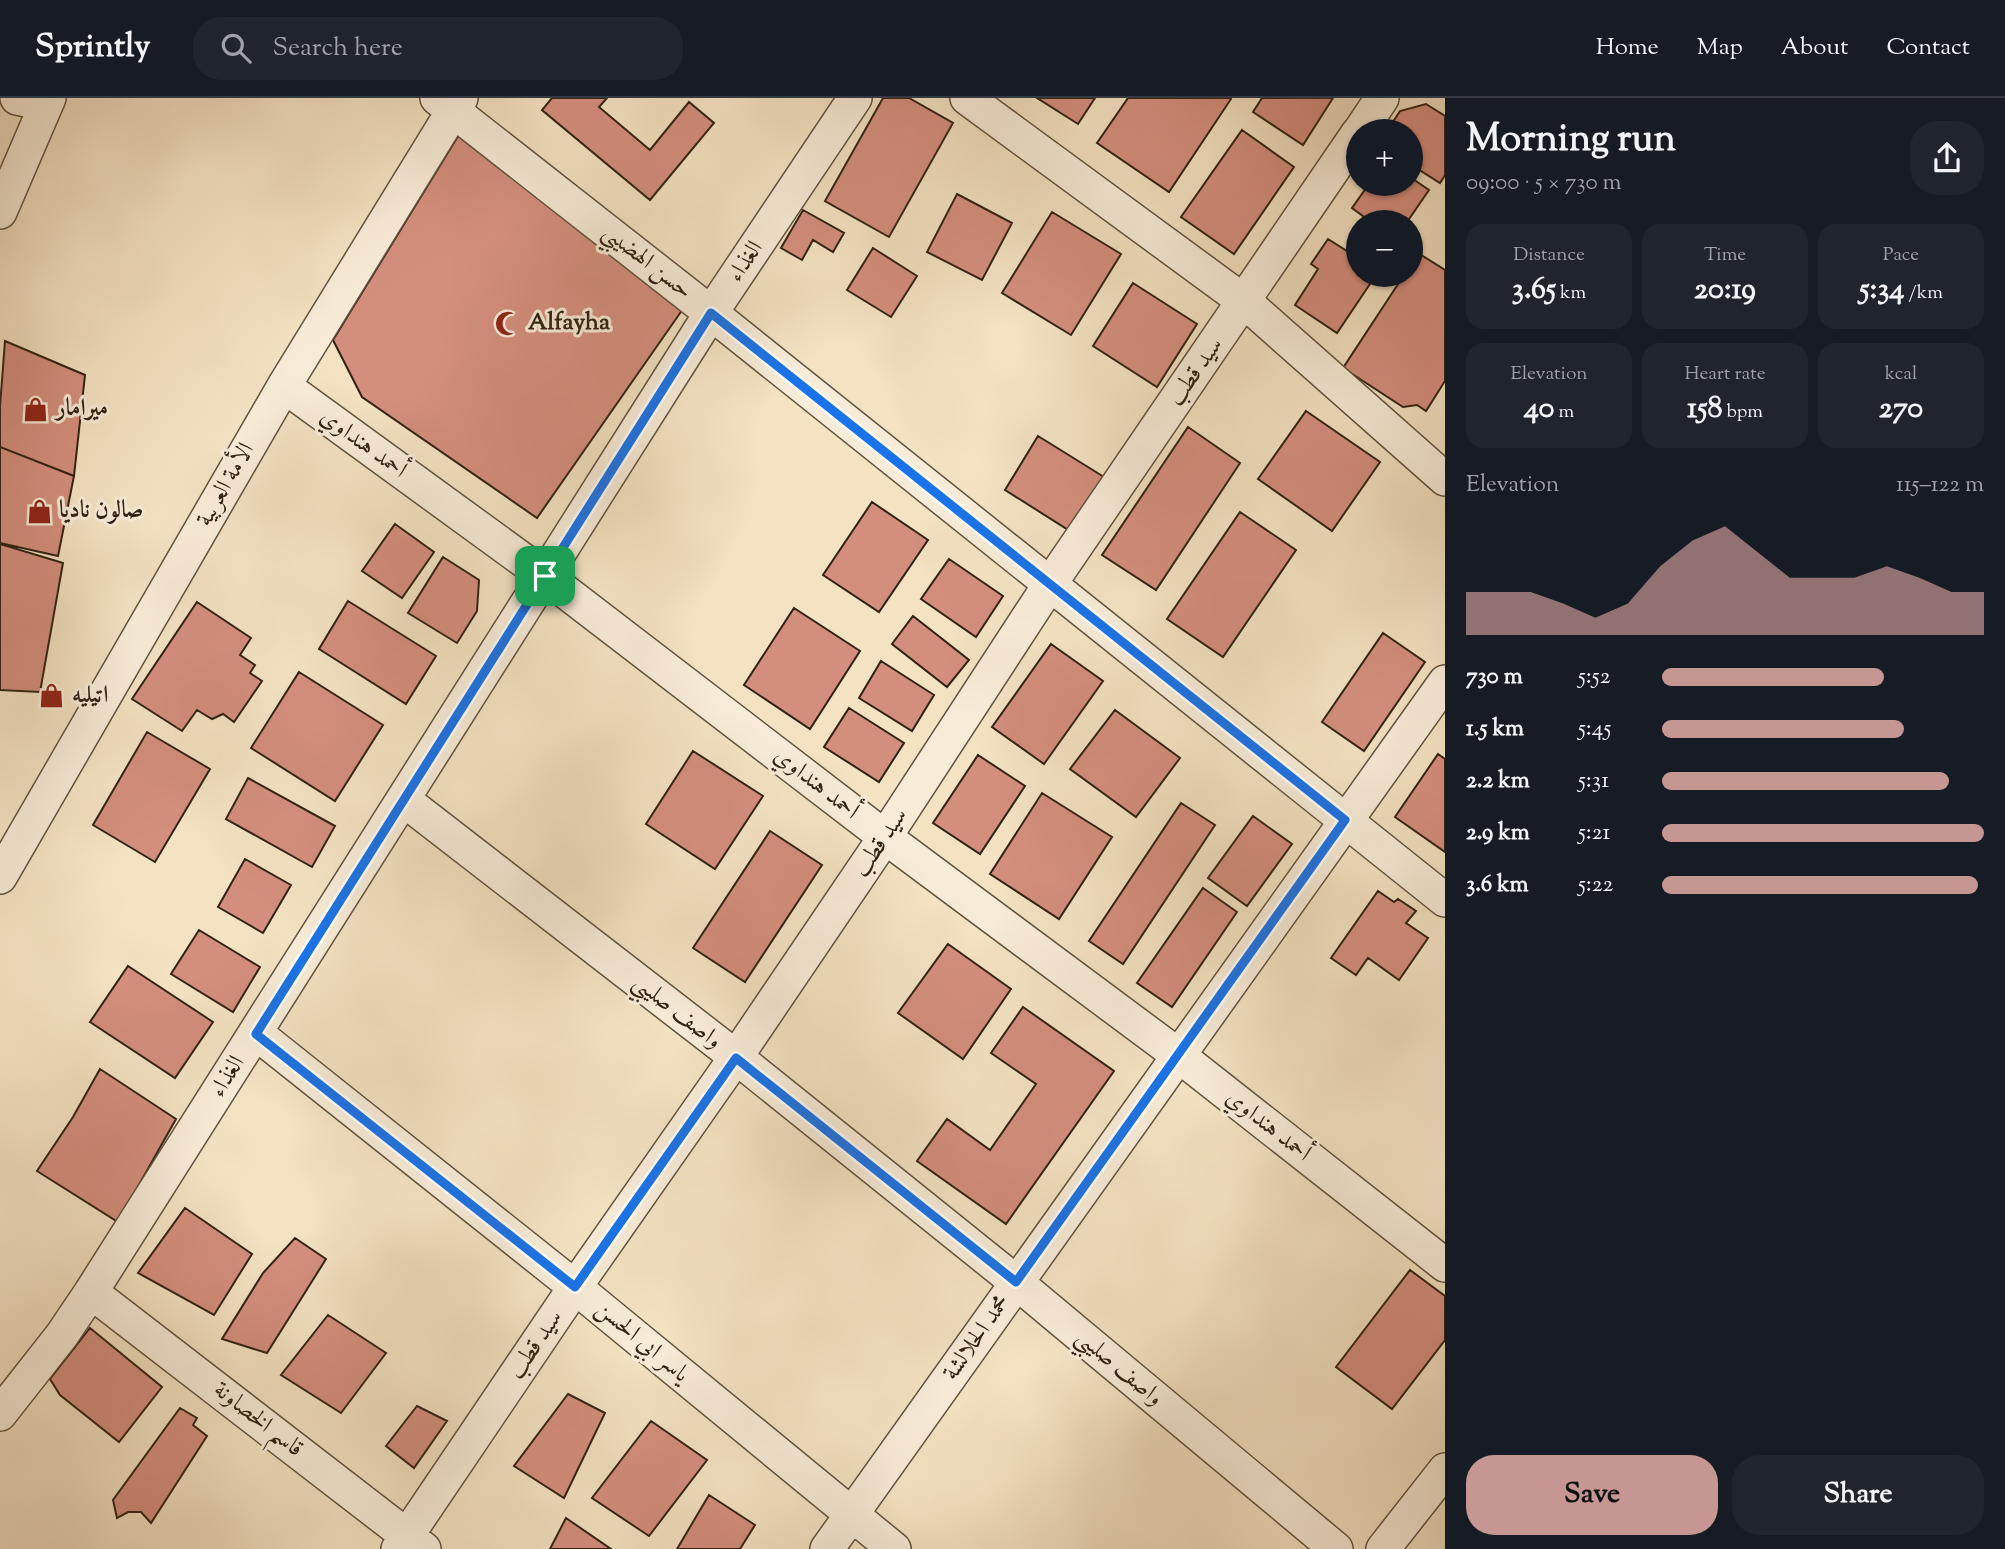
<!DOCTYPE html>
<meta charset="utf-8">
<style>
body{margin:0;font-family:"Sorts Mill Goudy",Amiri,serif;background:#20242c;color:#f1f3f6;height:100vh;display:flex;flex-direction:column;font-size:26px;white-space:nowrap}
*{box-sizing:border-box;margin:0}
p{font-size:23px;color:#9ea1a6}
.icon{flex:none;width:38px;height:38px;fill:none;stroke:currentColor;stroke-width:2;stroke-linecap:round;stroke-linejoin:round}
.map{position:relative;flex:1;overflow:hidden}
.side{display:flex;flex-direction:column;background:#171b24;width:560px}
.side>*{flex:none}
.tools{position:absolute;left:1346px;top:21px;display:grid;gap:14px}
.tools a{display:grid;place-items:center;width:77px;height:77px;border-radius:50%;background:#171b24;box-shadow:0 2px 5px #0004;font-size:35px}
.pin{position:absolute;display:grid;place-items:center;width:60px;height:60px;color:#fff;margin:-30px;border-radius:14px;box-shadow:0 4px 10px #0006}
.round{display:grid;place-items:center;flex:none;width:74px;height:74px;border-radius:28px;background:#20242c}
.summary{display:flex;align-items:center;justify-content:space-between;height:119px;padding:0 21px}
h1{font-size:38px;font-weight:700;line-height:52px}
.metrics{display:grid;grid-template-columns:repeat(3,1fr);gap:10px;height:119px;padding:7px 21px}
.metrics div{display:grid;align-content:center;border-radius:18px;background:#20242c;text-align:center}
.metrics b{font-size:30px;font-weight:700}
.metrics small{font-size:19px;font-weight:400}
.metrics p{font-size:19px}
.chart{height:196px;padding:14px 21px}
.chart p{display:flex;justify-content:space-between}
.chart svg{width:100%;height:126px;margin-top:7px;fill:#c59692;opacity:.7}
.action{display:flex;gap:14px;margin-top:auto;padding:14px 21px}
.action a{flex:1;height:80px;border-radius:28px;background:#c59692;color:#111;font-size:28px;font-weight:700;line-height:80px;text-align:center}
.action a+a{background:#20242c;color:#f1f3f6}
ul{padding:0 21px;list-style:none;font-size:23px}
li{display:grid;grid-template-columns:112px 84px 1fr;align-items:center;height:52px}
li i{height:18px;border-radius:9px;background:#c59692}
header{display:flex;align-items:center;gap:42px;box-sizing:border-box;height:98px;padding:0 35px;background:#171b24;border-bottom:2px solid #363941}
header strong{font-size:33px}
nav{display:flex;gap:38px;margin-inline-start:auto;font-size:24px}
.search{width:490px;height:63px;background:#20242c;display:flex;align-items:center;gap:18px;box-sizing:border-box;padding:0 24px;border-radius:28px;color:#9ea1a6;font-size:26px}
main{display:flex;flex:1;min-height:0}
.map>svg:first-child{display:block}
.building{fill:#d48e7e;stroke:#312313;stroke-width:2}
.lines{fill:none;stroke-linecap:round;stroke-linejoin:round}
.minor-casing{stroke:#62533f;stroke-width:36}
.minor{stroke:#f8ecd8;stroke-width:33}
.route-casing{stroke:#fff;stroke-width:14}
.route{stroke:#1a73e8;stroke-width:9}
.labels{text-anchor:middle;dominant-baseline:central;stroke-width:6;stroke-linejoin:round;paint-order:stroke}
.street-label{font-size:24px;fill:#312313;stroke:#f8ecd8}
.poi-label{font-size:24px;font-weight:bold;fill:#312313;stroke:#f8ecd8;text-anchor:start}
</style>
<header>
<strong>Sprintly</strong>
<div class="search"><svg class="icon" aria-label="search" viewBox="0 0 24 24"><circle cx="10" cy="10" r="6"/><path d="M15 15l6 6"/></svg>Search here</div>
<nav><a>Home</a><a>Map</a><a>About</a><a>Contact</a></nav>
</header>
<main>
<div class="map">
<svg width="1445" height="1451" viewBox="0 0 1445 1451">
<rect width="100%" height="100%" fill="#f4e2c3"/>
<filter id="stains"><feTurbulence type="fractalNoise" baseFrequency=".00286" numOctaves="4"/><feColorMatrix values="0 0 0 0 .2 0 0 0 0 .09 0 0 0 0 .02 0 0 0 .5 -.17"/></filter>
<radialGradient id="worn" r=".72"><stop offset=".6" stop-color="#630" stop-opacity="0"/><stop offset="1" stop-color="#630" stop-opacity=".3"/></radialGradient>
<!-- building -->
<path class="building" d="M552,0H607L599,9L650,52L689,4L714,25L650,102L542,12Z
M883,0H909L953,25L889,139L825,103Z
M1037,0H1095L1078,26Z
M1128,0H1230L1231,1L1169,94L1097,45Z
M1262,0H1333L1303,47L1253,14Z
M1426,6L1445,18V77L1440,85L1410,66V33H1387L1400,13Z
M463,30L685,208L537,420L362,299L333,242Z
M1242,32L1294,69L1234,156L1181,119Z
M1410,79L1429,92L1407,124H1371L1352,110L1369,86H1410Z
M957,96L1012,125L982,182L927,154Z
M803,112L844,135L833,154L813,142L802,162L781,150Z
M1052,114L1121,156L1071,237L1002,195Z
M1328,141L1358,160V177H1376L1337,235L1295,207L1318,171L1311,166Z
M873,150L917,178L891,219L847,192Z
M1418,155L1445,172V283L1426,313L1417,307L1403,309L1343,270L1404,177H1410V166Z
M1133,185L1197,226L1157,289L1093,248Z
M5,243L85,277L74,378L0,349V308Z
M1306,313L1380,364L1332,433L1258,381Z
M1188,329L1240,365L1156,492L1102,457Z
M1038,338L1104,379L1070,433L1005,392Z
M0,349L74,378L58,458L0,445Z
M872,404L928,442L879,514L823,477Z
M1240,414L1296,452L1223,559L1167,521Z
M395,426L434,454L402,500L362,473Z
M0,446L63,465L40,594L0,592Z
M443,459L479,482L477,513L457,545L408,515Z
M949,461L1003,498L976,539L921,501Z
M348,503L436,558L406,606L319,551Z
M197,504L251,540L240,557L255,567L250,575L262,583L234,624L223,616L212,621L197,612L182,633L132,601Z
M794,510L860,553L810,631L744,587Z
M913,518L969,562L947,589L892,546Z
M1383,535L1425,564L1364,653L1322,624Z
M1051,546L1103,583L1044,666L992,629Z
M881,563L934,597L912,633L859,600Z
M299,574L383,627L335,703L251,650Z
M849,610L904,645L879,684L824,649Z
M1115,612L1180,660L1136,719L1070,671Z
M147,634L210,671L155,764L93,727Z
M693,653L763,698L715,771L646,726Z
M1438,656L1445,661V754L1395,719Z
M978,657L1025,688L980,756L933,725Z
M248,680L335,728L312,769L226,721Z
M1042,695L1112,739L1059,821L990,776Z
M1181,705L1215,727L1123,866L1089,843Z
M1253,718L1292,746L1247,808L1208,780Z
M770,733L822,767L745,884L693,850Z
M245,761L291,787L263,835L218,809Z
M1203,790L1237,814L1172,909L1137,885Z
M1378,793L1394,804L1398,801L1416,813L1406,825L1428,840L1399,882L1368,860L1356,877L1331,860Z
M199,832L260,869L233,914L171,876Z
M948,846L1011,891L963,961L898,915Z
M128,868L213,924L175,980L90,924Z
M1023,909L1114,973L1006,1126L917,1063L947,1021L990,1052L1036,986L991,955Z
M100,971L176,1021L118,1124L37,1073L73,1019Z
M185,1110L252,1156L214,1217L138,1175Z
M295,1140L326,1161L267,1255L222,1241L263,1175Z
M1410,1172L1445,1198V1242L1392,1311L1336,1269Z
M328,1217L386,1255L341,1315L281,1277Z
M90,1230L162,1289L119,1344L60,1297L50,1281Z
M568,1296L605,1315L564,1400L514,1368Z
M417,1308L447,1323L414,1370L386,1348Z
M180,1310L197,1320L193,1327L207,1338L151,1425L141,1414H128L117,1420L113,1402Z
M651,1323L707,1362L649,1438L592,1400Z
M709,1397L755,1427L740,1451H677Z
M566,1420L611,1451H550Z"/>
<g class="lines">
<defs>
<path id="minor" d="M17,0L46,6
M437,0L711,215L1445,802
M967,0L1245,204L1445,381
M1360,33L1382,0
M0,114L49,0
M284,288L545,478L885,739L1178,957L1445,1167
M404,702L736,959L1016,1184L1336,1451
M0,779L284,288L461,0
M256,935L575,1189L894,1451
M91,1194L424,1451
M0,1316L62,1237L91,1194L711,215L855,0
M398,1451L575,1189L736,959L885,739L1050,486L1358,35
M827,1451L1445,584
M1383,1451L1445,1372"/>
</defs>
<!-- minor casing -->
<use href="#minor" class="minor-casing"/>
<!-- minor -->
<use href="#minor" class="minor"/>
</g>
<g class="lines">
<defs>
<path id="route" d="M711,215L1345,722L1016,1184L736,960L575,1189L256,936Z"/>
</defs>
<!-- route casing -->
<use href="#route" class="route-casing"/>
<!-- route -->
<use href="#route" class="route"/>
</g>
<!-- icons -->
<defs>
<symbol id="mosque-bare" viewBox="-9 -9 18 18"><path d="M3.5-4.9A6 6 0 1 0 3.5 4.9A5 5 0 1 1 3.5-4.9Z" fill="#8f2418" stroke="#f8ecd8" stroke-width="2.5" paint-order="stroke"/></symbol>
<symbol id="shop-bare" viewBox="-9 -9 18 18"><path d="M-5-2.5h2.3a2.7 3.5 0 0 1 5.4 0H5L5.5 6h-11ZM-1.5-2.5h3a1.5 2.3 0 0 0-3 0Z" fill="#8f2418" stroke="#f8ecd8" stroke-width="2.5" paint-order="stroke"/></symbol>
</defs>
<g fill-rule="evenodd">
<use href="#mosque-bare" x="490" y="208" width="35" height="35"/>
<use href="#shop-bare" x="18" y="294" width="35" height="35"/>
<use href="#shop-bare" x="22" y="396" width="35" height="35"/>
<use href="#shop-bare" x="34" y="580" width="35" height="35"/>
</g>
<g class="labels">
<!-- street labels -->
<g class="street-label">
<text transform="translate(647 164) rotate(38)">حسن الهضيبي</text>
<text transform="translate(746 164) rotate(-56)">الغذاء</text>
<text transform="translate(1196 274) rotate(-55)">سيد قطب</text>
<text transform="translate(363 346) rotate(36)">أحمد هنداوي</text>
<text transform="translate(226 387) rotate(-60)">الأمة العربية</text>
<text transform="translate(816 686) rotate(38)">أحمد هنداوي</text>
<text transform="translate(881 745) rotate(-56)">سيد قطب</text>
<text transform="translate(677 914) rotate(38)">واصف صليبي</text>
<text transform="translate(228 979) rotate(-58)">الغذاء</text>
<text transform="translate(1268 1028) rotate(38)">أحمد هنداوي</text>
<text transform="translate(977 1240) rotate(-55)">محمد الحلالشة</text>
<text transform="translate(642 1244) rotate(40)">ياسر ابي الحسن</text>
<text transform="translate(536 1247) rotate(-56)">سيد قطب</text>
<text transform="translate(1119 1270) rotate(40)">واصف صليبي</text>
<text transform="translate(258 1322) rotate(38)">قاسم الخصاونة</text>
</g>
<!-- poi labels -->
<g class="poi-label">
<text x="528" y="225">Alfayha</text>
<text x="56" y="311">ميرامار</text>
<text x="59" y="413">صالون ناديا</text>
<text x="72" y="598">اتيليه</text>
</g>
</g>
<rect width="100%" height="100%" filter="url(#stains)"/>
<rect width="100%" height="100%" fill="url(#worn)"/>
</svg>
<div class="tools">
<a>+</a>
<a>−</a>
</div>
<div class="pin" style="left:545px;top:478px;background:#1e9e55"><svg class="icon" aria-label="arrive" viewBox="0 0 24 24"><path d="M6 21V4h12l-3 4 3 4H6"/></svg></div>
</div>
<section class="side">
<div class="summary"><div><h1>Morning run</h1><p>09:00 · 5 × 730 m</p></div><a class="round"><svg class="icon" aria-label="share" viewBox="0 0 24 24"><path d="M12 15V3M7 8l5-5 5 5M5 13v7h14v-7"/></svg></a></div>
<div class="metrics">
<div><p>Distance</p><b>3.65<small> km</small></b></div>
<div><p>Time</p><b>20:19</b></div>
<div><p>Pace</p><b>5:34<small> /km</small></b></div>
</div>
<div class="metrics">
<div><p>Elevation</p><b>40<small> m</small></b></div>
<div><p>Heart rate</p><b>158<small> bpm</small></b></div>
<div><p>kcal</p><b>270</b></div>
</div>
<div class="chart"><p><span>Elevation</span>115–122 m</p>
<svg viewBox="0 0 160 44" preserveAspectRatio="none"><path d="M0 44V29L10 29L20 29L30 33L40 38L50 33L60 20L70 11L80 6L90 15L100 24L110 24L120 24L130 20L140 24L150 29L160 29V44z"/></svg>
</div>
<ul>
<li><b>730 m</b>5:52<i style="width:69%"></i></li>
<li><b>1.5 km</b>5:45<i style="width:75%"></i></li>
<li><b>2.2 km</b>5:31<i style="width:89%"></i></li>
<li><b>2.9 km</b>5:21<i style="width:100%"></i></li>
<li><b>3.6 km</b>5:22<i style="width:98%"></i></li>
</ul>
<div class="action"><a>Save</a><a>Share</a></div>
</section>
</main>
